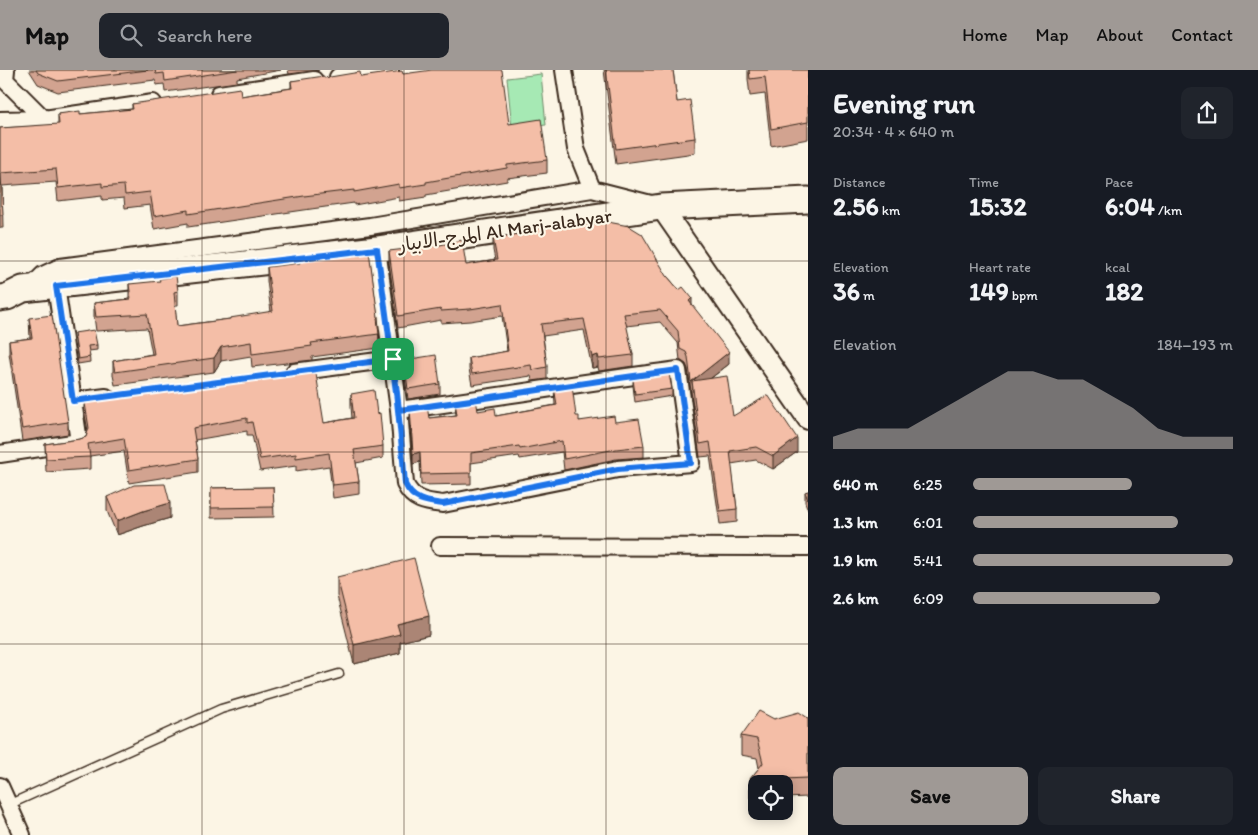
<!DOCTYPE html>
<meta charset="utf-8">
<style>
body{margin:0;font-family:Itim,"Playpen Sans Arabic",sans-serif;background:#20242c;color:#f1f3f6;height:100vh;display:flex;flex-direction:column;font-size:19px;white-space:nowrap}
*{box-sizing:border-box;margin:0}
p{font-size:16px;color:#9ea1a6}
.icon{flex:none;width:28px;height:28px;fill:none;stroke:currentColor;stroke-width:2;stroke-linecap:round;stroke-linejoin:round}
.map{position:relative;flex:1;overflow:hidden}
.panel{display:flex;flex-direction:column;background:#171b24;width:450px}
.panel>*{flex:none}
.controls{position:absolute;left:748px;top:705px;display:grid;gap:10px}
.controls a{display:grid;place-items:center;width:45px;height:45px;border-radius:10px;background:#171b24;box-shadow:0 2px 12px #0003;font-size:25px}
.pin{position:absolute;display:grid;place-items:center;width:42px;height:42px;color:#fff;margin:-21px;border-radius:10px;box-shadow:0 2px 8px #0006}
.round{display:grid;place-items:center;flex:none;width:52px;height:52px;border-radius:10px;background:#20242c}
.head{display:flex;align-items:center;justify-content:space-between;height:85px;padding:0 25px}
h1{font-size:28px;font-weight:700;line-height:38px}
.stats{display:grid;grid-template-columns:repeat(3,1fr);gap:8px;height:85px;padding:5px 25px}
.stats div{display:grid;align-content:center}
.stats b{font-size:25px;font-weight:700}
.stats small{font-size:14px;font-weight:400}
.stats p{font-size:14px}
.chart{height:140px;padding:10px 25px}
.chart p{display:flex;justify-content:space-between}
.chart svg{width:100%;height:90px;margin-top:5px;fill:#9f9995;opacity:.7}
.action{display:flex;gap:10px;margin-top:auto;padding:10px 25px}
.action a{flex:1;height:58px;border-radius:10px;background:#9f9995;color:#111;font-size:20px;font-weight:700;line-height:58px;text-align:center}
.action a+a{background:#20242c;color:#f1f3f6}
ul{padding:0 25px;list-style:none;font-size:16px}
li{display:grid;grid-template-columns:80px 60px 1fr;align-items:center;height:38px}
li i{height:12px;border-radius:6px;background:#9f9995}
header{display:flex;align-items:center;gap:30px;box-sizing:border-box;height:70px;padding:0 25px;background:#9f9995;color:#111}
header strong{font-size:24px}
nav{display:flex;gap:28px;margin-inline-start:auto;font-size:18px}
.search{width:350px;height:45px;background:#20242c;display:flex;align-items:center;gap:12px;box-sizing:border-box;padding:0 18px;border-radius:10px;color:#9ea1a6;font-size:19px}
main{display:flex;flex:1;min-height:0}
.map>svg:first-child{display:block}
.green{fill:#a6e9b4;stroke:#708a69}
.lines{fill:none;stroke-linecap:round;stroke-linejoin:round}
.service-casing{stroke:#3b2a1e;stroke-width:11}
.minor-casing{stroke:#3b2a1e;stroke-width:20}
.tertiary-casing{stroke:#3b2a1e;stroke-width:24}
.primary-casing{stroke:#3b2a1e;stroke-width:29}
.service{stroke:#fcf5e5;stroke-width:8}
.minor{stroke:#fcf5e5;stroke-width:16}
.tertiary{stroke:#fcf5e5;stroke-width:20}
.primary{stroke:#fcf5e5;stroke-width:25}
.wall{fill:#d2a390;stroke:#3b2a1e}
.shaded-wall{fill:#ab8575;stroke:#3b2a1e}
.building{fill:#f4bea7;stroke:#3b2a1e}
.route-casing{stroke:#fff;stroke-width:10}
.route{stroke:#1a73e8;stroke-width:6}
.grid{fill:none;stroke:#3b2a1e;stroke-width:1;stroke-opacity:0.55}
.labels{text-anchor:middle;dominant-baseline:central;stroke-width:4.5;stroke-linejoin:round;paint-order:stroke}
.street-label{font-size:19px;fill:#3b2a1e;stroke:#fcf5e5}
</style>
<header>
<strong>Map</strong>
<div class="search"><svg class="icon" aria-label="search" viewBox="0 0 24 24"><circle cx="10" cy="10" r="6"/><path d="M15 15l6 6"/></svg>Search here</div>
<nav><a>Home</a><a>Map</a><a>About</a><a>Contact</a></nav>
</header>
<main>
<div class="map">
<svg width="808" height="765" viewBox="0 0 808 765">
<rect width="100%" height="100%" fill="#fcf5e5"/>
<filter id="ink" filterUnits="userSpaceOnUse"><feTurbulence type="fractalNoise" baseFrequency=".02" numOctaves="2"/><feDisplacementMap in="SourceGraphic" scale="10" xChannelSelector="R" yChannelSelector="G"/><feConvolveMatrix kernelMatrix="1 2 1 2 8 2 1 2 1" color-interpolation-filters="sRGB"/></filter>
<g filter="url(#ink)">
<!-- green -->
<path class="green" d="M541,4L546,55L512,58L507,8Z"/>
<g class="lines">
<defs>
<path id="service" d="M8,735L221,639L339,604"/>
<path id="minor" d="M6,0L5,10L44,49
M564,0L576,79L592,119L651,134
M338,7L390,0
M219,24L314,10
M0,50L44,49L153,33
M377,179L399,340L405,414C413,431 426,432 443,434L618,399L691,393L678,300C585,312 492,328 399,340
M30,218L43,205L60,197L370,156L592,119
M294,302L393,289
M73,331L106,327
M0,384L79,372L56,216
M440,476L808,477
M0,716L22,765"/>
<path id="tertiary" d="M661,137L808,349"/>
<path id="primary" d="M0,228L7,227L23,219L377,179L661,137L808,130"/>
</defs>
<!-- service casing -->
<use href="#service" class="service-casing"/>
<!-- minor casing -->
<use href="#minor" class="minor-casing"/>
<!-- tertiary casing -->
<use href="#tertiary" class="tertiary-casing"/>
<!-- primary casing -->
<use href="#primary" class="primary-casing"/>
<!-- service -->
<use href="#service" class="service"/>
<!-- minor -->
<use href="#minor" class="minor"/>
<!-- tertiary -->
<use href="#tertiary" class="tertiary"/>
<!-- primary -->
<use href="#primary" class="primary"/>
</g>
<!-- wall -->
<path class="wall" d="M29,0H281L237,8V12L165,22L164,14L156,15L155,10L58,22L38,14Z
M288,0H319L289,4Z
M604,0H673L677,32L695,68V83L616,94Z
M748,0H808V69L771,76L765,24L750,26L748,9Z
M403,4L509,54L547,90V103L507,108V111L426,125V127L399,131V127L354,135V133L304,140L188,157V153L154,159L150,135L125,138L124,128L102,130V126L58,131L56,112L2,116L3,158H0V58L58,55V44H80L132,39V34L241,26L291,18V11L324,8L361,7Z
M555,158L667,206L692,235L729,294L710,309L733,346L797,382L773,399L756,390L731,394L737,439V452L720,454L710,386L700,387L688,299L686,294L680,290L678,273L660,252L626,256L633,285V296L599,301L598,297L592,298L584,260L543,266L547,297V309L532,311L531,306L472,315L469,299V288L507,281L502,246L470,251L441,253V250L398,258L389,193V181L466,195L495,190L493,180V168L525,163V160Z
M300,190L378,247L379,278L312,287V290L252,297L251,286L221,291L214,302L115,315L113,305V291L152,284L147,258L96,261L94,246V233L129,229V214L178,221V235H175L177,256L230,249L271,242L267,211V197L300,193Z
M29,248L68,352V364L22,371L9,283V271L30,268Z
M74,263L97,275V280L89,281L90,292L78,294Z
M404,290L440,314V324L408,329L404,300Z
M633,309L672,319V326L635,332L633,316Z
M554,317L579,351L615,352L644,376V387L616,389L564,400L562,382L520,389L519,386L471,393V414L421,415L420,392L413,394L410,349V338L429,348L456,345L455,332L478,341L496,346L555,335Z
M351,324L383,376V388L356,393L359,412V424L333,428L329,396L296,401V396L260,401L252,365H247V361L195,370L198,389V402L129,413L124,381L90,386V399L46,402L45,374L80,369L86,367L88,361L84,340V327L324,353L352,348L351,337Z
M273,417L274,447L211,448V418Z
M808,421V440L805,432V422Z
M107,427L170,448L143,456L117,465L107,441Z
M337,507L429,565L400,572V583L354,594L337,526Z
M808,648V727L784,728V714H756V732L750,728V709L759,698L757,688L741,685V666L774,649Z"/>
<!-- shaded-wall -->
<path class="shaded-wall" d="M692,228V239L689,231Z
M221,277V291L214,302V288Z
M729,282V294L693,322L692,311Z
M598,285V297L592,298V287Z
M797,368V382L773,399V386Z
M420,382V392L413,394V384Z
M170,433V448L143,456L117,465V451L143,441Z
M429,546V565L400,572V583L354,594V575L397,554Z"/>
<!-- building -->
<path class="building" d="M36,0H148L58,11L38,3Z
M155,0H237L165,11L164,3L156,4Z
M432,0H502L509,54L541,49L547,90L507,95V98L426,112V114L399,118V114L354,122V120L304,126L188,144V140L154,146L150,122L125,125L124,115L102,117V113L58,118L56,99L1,103L3,145H0V58L59,54L58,44L80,41V44L133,39L132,34L240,18L241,26L292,18L291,11L324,6V8L360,2L361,7L402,1L403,4Z
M606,0H673L677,32L690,30L695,68L616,79Z
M749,0H808V52L771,59L765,7L750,9Z
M608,152L629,156L642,164L667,206L679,220L683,217L692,228L689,231L729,282L691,312L688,287L686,282L680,279L678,261L660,240L624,244L633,285L599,289L598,285L592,287L584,249L541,254L547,297L532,300L531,295L472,304L469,288L508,281L502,234L470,239L441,241V239L398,246L389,181L440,175L462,170L466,195L497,190L493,168L526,163L525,160L555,156V158Z
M369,181L378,247L377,248L379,264L311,273L312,276L252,284L251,272L221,277L214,288L115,302L113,291L154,284L147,244L96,247L94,233L131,229L129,214L160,211L159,209L176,206L178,221L174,222L177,256L230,249V248L273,241L267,197L300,193V190Z
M52,245L68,352L22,359L9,271L32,268L29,248Z
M94,260L97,275L88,276L90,287L78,289L74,263Z
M436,285L440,314L408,319L404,290Z
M315,297L324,353L354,348L351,324L374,320L377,344L380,343L383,376L354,380L359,412L333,415L329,383L296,388V384L260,389L252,352L247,353V348L193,358L198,389L129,400L124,368L88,374L90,387L46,389L45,374L80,369L86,367L89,358L84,327Z
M669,304L672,319L635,324L633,309Z
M727,306L733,346L768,325L797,368L773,386L756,377L730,381L737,439L720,441L710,372L700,374L692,311Z
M572,315L576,346H579V351L614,346L615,352L639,349L644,376L616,379L564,389L562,371L520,379L519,376L471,383V403L421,404L420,382L413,384L410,338L427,336L429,348L457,345L455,332L476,329L478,341L495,338L496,346L557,335L554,317Z
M165,414L170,433L143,441L117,451L107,427L134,415Z
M273,417L274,437L211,438V418Z
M808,421V430L805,422Z
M414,488L429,546L397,554L400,564L354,575L337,507Z
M759,641L774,649L799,642L808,648V708L783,709L780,714H758L750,709L763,693L757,669L741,666Z"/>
</g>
<g class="lines" filter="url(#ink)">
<defs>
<path id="route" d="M393,289L73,331L56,216L377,179C388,257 399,335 405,414C413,431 426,432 443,434L618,399L691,393L678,300C585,312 492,328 399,340L393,289"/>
</defs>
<!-- route casing -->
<use href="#route" class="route-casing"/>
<!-- route -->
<use href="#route" class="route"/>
</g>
<!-- grid -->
<path class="grid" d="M202,0V765M404,0V765M606,0V765M0,191H808M0,382H808M0,574H808"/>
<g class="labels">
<!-- street labels -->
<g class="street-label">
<text transform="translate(505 160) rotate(-8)">المرج-الابيار Al Marj-alabyar</text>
</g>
</g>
</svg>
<div class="controls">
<a><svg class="icon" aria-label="locate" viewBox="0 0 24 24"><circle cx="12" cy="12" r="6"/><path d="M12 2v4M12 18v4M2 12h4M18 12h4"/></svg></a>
</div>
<div class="pin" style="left:393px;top:289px;background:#1e9e55"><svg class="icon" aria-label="arrive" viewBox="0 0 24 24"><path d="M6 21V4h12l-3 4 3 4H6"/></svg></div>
</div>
<section class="panel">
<div class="head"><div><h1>Evening run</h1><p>20:34 · 4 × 640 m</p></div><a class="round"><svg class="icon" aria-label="share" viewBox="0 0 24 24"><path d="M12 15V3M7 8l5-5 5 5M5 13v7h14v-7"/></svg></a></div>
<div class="stats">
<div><p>Distance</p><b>2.56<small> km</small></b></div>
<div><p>Time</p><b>15:32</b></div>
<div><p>Pace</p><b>6:04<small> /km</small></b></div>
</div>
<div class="stats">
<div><p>Elevation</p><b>36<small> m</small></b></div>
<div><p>Heart rate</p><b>149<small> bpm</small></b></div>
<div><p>kcal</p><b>182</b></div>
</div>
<div class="chart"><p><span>Elevation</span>184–193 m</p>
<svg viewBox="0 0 160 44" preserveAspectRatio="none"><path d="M0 44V38L10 34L20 34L30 34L40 27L50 20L60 13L70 6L80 6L90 10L100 10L110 17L120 24L130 34L140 38L150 38L160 38V44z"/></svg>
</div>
<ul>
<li><b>640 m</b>6:25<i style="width:61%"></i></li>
<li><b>1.3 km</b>6:01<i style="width:79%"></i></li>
<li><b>1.9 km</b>5:41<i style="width:100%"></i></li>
<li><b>2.6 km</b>6:09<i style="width:72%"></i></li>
</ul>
<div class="action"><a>Save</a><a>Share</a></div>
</section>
</main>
